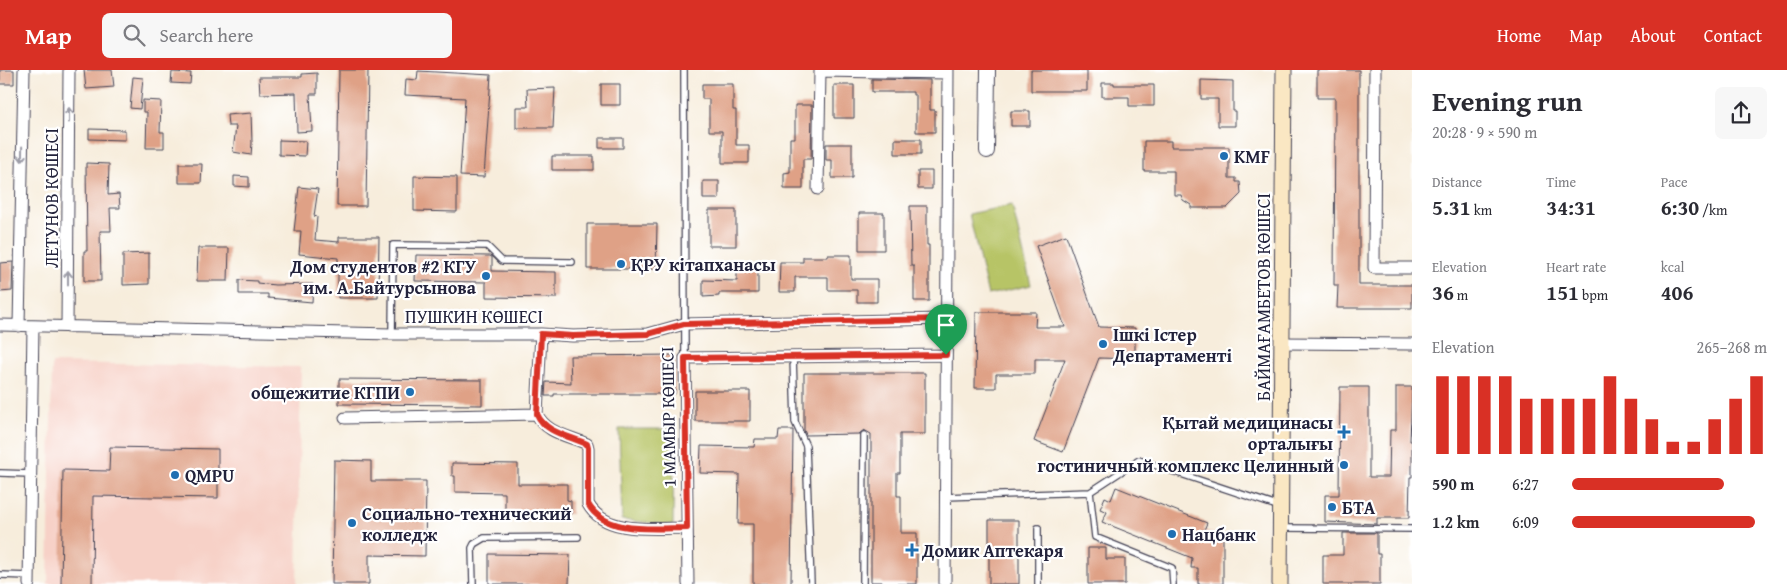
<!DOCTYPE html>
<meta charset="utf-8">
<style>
body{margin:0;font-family:"Gentium Book Plus",serif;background:#f7f7f7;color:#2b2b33;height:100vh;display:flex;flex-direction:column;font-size:19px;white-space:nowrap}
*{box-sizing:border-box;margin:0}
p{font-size:16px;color:#7c7c81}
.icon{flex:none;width:28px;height:28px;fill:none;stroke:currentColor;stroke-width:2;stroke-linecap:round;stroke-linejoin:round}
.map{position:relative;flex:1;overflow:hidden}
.panel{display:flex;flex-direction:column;background:#fff;width:375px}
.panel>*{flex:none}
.pin{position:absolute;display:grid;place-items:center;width:42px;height:42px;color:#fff;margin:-51px -21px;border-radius:50% 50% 50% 0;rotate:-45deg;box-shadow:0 0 5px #0007}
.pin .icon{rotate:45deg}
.round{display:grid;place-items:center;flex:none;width:52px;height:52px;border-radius:8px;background:#f7f7f7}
.headline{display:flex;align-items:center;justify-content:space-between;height:85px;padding:0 20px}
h1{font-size:28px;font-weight:800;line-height:38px}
.metrics{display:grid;grid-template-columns:repeat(3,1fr);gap:8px;height:85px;padding:5px 20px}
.metrics div{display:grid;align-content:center}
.metrics b{font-size:21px;font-weight:800}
.metrics small{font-size:14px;font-weight:400}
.metrics p{font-size:14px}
.chart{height:140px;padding:10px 20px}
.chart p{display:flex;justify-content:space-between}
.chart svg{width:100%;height:90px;margin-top:5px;stroke:#d93025;stroke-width:6}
ul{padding:0 20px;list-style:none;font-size:16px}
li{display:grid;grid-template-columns:80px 60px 1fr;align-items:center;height:38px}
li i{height:12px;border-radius:6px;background:#d93025}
header{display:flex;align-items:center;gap:30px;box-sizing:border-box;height:70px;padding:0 25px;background:#d93025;color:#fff}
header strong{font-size:24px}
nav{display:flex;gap:28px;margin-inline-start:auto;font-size:18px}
.search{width:350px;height:45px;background:#f7f7f7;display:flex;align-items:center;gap:12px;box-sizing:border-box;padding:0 18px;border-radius:8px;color:#7c7c81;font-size:19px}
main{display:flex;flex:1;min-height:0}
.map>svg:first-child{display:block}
.built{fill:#f7d1c7}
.green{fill:#b7c466;stroke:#6c7350}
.building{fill:#dfa186}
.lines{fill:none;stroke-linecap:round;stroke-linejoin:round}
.service-casing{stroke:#424053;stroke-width:8}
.minor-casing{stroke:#424053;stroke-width:13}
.tertiary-casing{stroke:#424053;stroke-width:16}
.secondary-casing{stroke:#424053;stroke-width:17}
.service{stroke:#fff;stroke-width:5.5}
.minor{stroke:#fff;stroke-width:11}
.tertiary{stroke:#fff;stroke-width:14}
.secondary{stroke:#fae7c3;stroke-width:15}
.oneway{stroke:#9c9ca7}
.route-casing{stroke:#fff;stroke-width:10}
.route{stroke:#d93025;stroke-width:6}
.poi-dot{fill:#1f6fb2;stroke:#fff;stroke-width:2}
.labels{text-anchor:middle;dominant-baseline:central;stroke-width:4.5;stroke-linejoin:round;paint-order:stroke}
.poi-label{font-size:18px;font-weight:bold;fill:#22223b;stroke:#fff;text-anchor:start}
.street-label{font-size:18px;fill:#22223b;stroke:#fff}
</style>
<header>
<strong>Map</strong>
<div class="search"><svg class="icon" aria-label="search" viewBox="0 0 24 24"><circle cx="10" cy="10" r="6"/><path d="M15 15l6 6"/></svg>Search here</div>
<nav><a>Home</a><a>Map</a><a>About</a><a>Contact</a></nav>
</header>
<main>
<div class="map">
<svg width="1412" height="514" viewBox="0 0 1412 514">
<rect width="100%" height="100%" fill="#fff"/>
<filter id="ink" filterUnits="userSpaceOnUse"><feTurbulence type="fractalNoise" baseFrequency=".02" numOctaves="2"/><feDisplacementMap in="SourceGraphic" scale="10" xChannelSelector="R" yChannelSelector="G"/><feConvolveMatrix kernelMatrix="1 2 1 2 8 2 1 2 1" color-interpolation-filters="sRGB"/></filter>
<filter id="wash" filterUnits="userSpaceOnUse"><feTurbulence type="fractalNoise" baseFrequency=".0096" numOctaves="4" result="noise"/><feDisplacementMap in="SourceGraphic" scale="20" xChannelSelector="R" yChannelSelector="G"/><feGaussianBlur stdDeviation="1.12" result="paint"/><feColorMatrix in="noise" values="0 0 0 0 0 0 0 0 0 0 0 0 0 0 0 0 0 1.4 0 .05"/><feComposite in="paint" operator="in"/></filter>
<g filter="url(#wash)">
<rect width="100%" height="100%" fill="#f7eddc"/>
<!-- built -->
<path class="built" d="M52,293L301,297L297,514H48Z"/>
<!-- green -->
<path class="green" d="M1012,135L1031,215L988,225L969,144Z
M619,359H674L673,455L622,450Z"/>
<g id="blocks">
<!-- building -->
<path class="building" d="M0,0H14V14H0Z
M84,0H112L114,17L86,19Z
M339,0H368L366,136H337Z
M1031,0H1087V21H1031Z
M1317,0H1359V215H1412V238H1337L1338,215H1334L1335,28H1317Z
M418,1L491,5L484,107L460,106L465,28L405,25L406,9L417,10Z
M172,2L191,3L190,14L171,13Z
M317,3V24H310L312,61L297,62L296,23L260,24L259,7H302V4Z
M133,7L143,8L140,39L130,38Z
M872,9L930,10V40H935V62H916V25H913V22H872Z
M1201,10L1233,11V41H1235V56H1218V29H1201Z
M1102,13H1114V15H1154V36H1129V27H1102Z
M601,14H620V35H601Z
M702,14H733V40H736V75H749V93H722V61H709V29H702Z
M834,15H854V48H834Z
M555,18L553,58H516V37H528L527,19Z
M143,30L161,31L160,62H164V78H146L147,42H143Z
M795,35H812L811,89H803V119H784V103L790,102V68H795Z
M1011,41H1030V56H1011Z
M251,43L252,73L251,85L233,82L236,56H228L227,45Z
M89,59L125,60V70L89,69Z
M599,68H623V78H599Z
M895,69H921V84H895Z
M279,70L306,71L305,86L279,85Z
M1144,71H1171V77H1229V108H1236V112H1240L1241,124L1227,138H1191V135L1183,130L1181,125H1174V101H1144Z
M826,74H852V108H832V90H826Z
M552,86H594V100H552Z
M86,93L109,94L108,125L119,124L120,138H110L111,161H100L101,211H84V181H87Z
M179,94H202L201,113H179Z
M918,101H932V119H918Z
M234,106L249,107V117L234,116Z
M414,106L457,107V142L414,141Z
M703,111H719V129H703Z
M299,117L318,119L314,146L317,147L315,170L339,172V167H379L378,228H338V188L299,184L301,161H294Z
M910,136H927V175H929V231H914V196H911Z
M709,140H736V176H709Z
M859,143H884V180H859Z
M587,154H657L656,199H587Z
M1066,165L1099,257L1135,258V289L1099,288L1063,382L1034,371L1065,289H1035V304H996V318H975L976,242H1036L1035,257H1065L1036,176Z
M198,178H229L228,211H197Z
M149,183V214L123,215V184Z
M416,185L490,186L492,187V201L556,202V228L486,227V212L415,211Z
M828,185H851V209H877V232H857V220H828V207H795V222H779L780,192H803V187H828Z
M13,192L12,221L0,222V193Z
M737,198H758V223H719V226L703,227V210L737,211Z
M239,210L257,211V213L275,215L313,214L312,232L268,228V224H239Z
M675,285V324H554V326H545L546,312L571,313L570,286Z
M804,303H925V364H900V403H897V426H901V463H917V514H882V512H871V364L864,360L859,364L806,365L804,360Z
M339,309L482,310V335L339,334Z
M1340,317H1369V407H1389L1390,360H1396V317H1412L1410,371H1412V407H1410L1409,448H1377V454L1325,452V425H1339Z
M695,321H750V351H695Z
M779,360H793L791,514H753V454H738L739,404L700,403L701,376L754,377L755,369H778Z
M110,377L218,379V428L93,426L92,514H61L63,400L109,401Z
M334,390L371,391V411H426L425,486L369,485V514H332Z
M452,393L518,394V414H567V430L571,431V444L505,442V423L455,422V406H452Z
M1116,417L1207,453L1204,460L1223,467V514H1198V498H1191L1192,488L1102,452L1107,442L1100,439L1105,427L1111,430Z
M989,450H1019V514H989Z
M1343,463H1377V484H1380V514H1323V485H1343Z
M1088,478H1106V489H1125V514H1088Z
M489,484L570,485L569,514H489Z"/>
</g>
</g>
<g filter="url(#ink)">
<use href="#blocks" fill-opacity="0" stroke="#424053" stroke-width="1"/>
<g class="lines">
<defs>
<path id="service" d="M684,0L685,288
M392,264L393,175L487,176L502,191L572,192
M793,287L795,352L806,376L811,514
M0,403L31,404
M1090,422L1095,467L1172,498L1173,514
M945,427L1090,422L1139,390L1280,437
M1282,458L1412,459
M0,505L29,506
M473,514L472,478L474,474L484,468L578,467
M863,514L864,365
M1038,514V458"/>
<path id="minor" d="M1375,0L1374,198H1412
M818,119L820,1L948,3
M0,255L392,264H541L573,266L648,264L684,254L947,249
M19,256L24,0
M67,257L69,0
M1282,273L1412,274
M537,344C545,363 570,366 587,374L588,378V434C605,465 656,458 687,458
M345,348L537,344L541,264
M29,514L33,256
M688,514L685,288L946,285
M945,514L948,0"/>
<path id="tertiary" d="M987,81L988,0"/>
<path id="secondary" d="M1280,514L1284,0"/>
</defs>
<!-- service casing -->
<use href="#service" class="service-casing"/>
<!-- minor casing -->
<use href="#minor" class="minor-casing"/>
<!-- tertiary casing -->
<use href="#tertiary" class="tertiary-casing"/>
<!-- secondary casing -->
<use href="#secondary" class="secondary-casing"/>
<!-- service -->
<use href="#service" class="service"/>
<!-- minor -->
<use href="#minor" class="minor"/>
<!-- tertiary -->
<use href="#tertiary" class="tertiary"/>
<!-- secondary -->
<use href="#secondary" class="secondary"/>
</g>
<!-- one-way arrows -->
<defs><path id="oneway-shaft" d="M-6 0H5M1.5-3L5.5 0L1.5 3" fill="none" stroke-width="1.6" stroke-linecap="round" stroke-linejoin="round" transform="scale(1.25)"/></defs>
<g class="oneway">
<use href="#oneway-shaft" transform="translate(69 45) rotate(-90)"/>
<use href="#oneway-shaft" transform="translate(22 84) rotate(91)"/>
<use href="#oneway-shaft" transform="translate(68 208) rotate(-90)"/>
</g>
</g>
<g class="lines" filter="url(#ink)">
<defs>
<path id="route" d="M947,249L946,285L685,288L687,458C656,458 605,465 588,434V378L587,374C570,366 545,363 537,344L541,264L573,266L648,264L684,254Z"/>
</defs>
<!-- route casing -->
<use href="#route" class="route-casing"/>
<!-- route -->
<use href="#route" class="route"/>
</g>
<!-- markers -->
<g class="poi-dot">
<circle cx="1224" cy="86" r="5"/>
<circle cx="621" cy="194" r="5"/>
<circle cx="486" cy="206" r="5"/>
<circle cx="1103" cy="274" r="5"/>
<circle cx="410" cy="322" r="5"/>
<path d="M1341.5 354.5h5v5h5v5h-5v5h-5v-5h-5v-5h5z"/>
<circle cx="1344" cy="395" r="5"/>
<circle cx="175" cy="405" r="5"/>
<circle cx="1332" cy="437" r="5"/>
<circle cx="352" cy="453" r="5"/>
<circle cx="1172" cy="464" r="5"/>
<path d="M909.5 472.5h5v5h5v5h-5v5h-5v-5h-5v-5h5z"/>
</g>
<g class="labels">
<!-- poi labels -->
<g class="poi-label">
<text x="1234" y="86">KMF</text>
<text x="631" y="194">ҚРУ кітапханасы</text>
<text x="476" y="196" text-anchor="end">Дом студентов #2 КГУ<tspan x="476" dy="21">им. А.Байтурсынова</tspan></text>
<text x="1113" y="264">Ішкі Істер<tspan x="1113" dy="21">Департаменті</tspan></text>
<text x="400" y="322" text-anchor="end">общежитие КГПИ</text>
<text x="1333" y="352" text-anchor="end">Қытай медицинасы<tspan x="1333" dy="21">орталығы</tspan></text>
<text x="1334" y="395" text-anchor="end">гостиничный комплекс Целинный</text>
<text x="185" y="405">QMPU</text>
<text x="1342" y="437">БТА</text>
<text x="362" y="443">Социально-технический<tspan x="362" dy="21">колледж</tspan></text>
<text x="1182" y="464">Нацбанк</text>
<text x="922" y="480">Домик Аптекаря</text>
</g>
<!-- street labels -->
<g class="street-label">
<text transform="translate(51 128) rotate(-90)">ЛЕТУНОВ КӨШЕСІ</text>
<text transform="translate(1263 227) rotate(-90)">БАЙМАҒАМБЕТОВ КӨШЕСІ</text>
<text x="474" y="246">ПУШКИН КӨШЕСІ</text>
<text transform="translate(668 347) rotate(-91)">1 МАМЫР КӨШЕСІ</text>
</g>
</g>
</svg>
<div class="pin" style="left:946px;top:285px;background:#1e9e55"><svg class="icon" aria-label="arrive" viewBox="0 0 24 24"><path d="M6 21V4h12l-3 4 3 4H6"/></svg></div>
</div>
<section class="panel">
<div class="headline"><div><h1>Evening run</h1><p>20:28 · 9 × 590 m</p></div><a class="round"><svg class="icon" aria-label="share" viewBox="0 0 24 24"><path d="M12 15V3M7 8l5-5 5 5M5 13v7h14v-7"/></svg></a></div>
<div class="metrics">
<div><p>Distance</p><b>5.31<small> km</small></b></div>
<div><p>Time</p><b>34:31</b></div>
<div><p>Pace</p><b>6:30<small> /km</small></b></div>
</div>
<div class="metrics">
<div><p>Elevation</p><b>36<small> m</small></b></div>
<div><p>Heart rate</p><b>151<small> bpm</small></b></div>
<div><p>kcal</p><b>406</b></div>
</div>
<div class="chart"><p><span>Elevation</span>265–268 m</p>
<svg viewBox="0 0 160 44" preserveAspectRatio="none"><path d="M5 44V6M15 44V6M25 44V6M35 44V6M45 44V17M55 44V17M65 44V17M75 44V17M85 44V6M95 44V17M105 44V27M115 44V38M125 44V38M135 44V27M145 44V17M155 44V6"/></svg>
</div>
<ul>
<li><b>590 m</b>6:27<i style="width:78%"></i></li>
<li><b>1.2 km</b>6:09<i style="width:94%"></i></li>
</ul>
</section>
</main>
